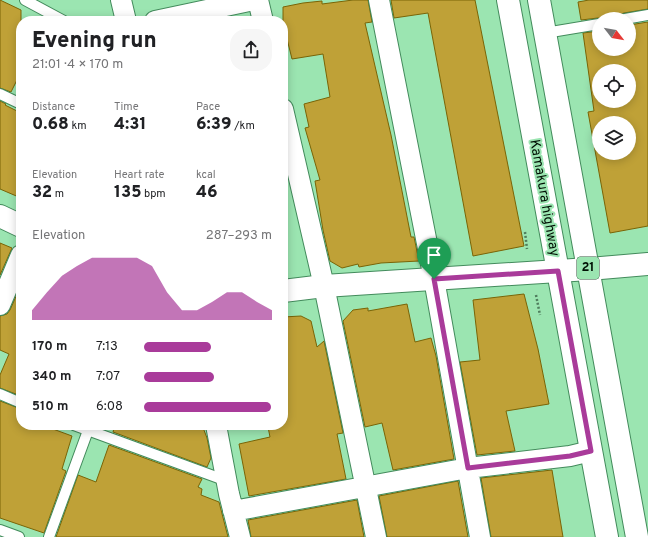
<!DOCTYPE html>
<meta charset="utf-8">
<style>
body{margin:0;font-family:Overpass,sans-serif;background:#f6f6f6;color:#202124;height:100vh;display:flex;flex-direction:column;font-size:15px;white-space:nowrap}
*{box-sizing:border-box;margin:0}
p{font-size:13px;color:#757577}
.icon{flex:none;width:22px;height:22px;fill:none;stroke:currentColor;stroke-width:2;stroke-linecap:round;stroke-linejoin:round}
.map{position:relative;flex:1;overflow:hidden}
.details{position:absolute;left:16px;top:16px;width:272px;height:414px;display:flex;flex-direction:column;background:#fff;border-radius:16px;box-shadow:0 2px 10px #0003}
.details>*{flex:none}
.needle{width:26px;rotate:121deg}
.fabs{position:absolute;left:592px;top:12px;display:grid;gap:8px}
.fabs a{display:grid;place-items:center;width:44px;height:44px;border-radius:50%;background:#fff;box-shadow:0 2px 10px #0003;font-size:20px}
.pin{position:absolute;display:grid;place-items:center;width:34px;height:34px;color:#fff;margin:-41px -17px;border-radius:50% 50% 50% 0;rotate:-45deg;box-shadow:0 0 4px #0007}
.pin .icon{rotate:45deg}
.round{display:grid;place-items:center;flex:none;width:42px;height:42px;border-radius:16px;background:#f6f6f6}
.head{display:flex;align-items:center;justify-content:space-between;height:68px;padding:0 16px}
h1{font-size:22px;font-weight:800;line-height:30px}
.stats{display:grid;grid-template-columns:repeat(3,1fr);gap:6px;height:68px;padding:4px 16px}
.stats div{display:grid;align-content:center}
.stats b{font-size:17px;font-weight:800}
.stats small{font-size:11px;font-weight:400}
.stats p{font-size:11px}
.chart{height:112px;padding:8px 16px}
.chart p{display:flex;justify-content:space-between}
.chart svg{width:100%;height:72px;margin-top:4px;fill:#a93b9a;opacity:.7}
ul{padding:0 16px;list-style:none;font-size:13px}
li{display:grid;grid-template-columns:64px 48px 1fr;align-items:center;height:30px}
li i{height:10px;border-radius:5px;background:#a93b9a}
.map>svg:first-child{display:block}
.building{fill:#bfa137;stroke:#7a6406;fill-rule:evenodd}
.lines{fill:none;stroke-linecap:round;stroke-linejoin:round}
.service-casing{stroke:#438b5c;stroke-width:12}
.minor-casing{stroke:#438b5c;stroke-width:22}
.tertiary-casing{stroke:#438b5c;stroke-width:24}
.primary-casing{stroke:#438b5c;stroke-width:24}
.path{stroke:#507e5e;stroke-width:2.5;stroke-dasharray:2 2;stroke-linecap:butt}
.service{stroke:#fff;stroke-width:10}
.minor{stroke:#fff;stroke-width:20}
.tertiary{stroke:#fff;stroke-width:22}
.primary{stroke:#fff;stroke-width:22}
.route-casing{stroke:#fff;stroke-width:8}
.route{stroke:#a93b9a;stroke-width:5}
.labels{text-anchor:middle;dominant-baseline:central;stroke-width:4;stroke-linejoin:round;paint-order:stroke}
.shield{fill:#9be5b1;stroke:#2e5038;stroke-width:1}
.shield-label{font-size:13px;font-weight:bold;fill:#001004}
.street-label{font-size:14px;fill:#001004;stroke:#9be5b1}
</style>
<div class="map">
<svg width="648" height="537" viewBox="0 0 648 537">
<rect width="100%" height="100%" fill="#9be5b1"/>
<!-- building -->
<path class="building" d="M0,0L21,10V72L11,92L0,88Z
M353,0H368L372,22L365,23L391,135L411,237H414L419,261L381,263L359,267L358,264L342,268L330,261L323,230L315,181L320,180L305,128L309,127L304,104L330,97L323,54L292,59L283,23V7L303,3L322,1V4Z
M391,0H475L524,246L473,256L428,13L394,18Z
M589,0H648V9L624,13L621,14L619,19H603L598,18L581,20L578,2Z
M648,22V226L610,233L588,112L594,111L583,33L599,31V49H629V25ZM599,71H629V101H599ZM599,123H629V153H599Z
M0,101L6,104L5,105L21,113V198L0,189Z
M0,243L12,248L0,275Z
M21,285V396L0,388V375L9,354L0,350V316L7,314L10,310Z
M524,294L538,349L549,404L506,411L515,451L477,455L460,362L480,360L473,300Z
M407,304L415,342L431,338L436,356L454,459L393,470L382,423L365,427L343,321L353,310L368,308V311Z
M301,316L311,321L317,347L324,341L343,433L337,434L346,479L249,496L239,444L270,437L268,427L283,425V317Z
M0,401L21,409V425H42L72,436L62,469L66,471L44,533L0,518Z
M115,425H202L207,438L211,458L207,467L113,432Z
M109,445L202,479L198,487L202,489L201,495L219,502L228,537H56L78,475L96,482Z
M552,470L563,537H491L481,478Z
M458,481L468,537H387L379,496Z
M357,500L364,537H251L248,520Z"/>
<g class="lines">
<defs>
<path id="service" d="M25,0L64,21
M625,19L648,15
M545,33L599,24
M0,94L21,104
M0,394L21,403
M74,425L227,481
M0,530L19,537
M49,537L90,425"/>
<path id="minor" d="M121,0L126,21
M258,0L263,21
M379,0L434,279L480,537
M155,21L254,0
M283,109L324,286L376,537
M0,305L21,255
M216,425L229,494L240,537
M233,511L468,468L570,456L591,451"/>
<path id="tertiary" d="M0,216L21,226
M283,291L324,286L589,269L648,264"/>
<path id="primary" d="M508,0L607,537
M539,0L637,537"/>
</defs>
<!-- service casing -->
<use href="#service" class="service-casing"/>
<!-- minor casing -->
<use href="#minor" class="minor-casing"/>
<!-- tertiary casing -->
<use href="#tertiary" class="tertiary-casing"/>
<!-- primary casing -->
<use href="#primary" class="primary-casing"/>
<!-- path -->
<path class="path" d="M525,232L527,249
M536,295L540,315"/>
<!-- service -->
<use href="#service" class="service"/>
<!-- minor -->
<use href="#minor" class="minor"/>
<!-- tertiary -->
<use href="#tertiary" class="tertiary"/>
<!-- primary -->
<use href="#primary" class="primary"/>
</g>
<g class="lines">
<defs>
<path id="route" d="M558,271L591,451L570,456L468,468L434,279Z"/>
</defs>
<!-- route casing -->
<use href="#route" class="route-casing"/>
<!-- route -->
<use href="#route" class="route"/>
</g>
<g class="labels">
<!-- shield labels -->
<rect class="shield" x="577" y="257" width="22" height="22" rx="3"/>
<g class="shield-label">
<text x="588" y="268">21</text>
</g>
<!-- street labels -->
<g class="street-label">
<text transform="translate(544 198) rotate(80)">Kamakura highway</text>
</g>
</g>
</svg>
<div class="fabs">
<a><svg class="needle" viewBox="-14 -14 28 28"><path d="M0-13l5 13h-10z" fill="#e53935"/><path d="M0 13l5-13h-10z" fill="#757577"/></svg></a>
<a><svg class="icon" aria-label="locate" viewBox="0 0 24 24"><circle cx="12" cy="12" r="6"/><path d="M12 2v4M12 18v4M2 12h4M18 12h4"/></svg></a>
<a><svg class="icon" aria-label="layers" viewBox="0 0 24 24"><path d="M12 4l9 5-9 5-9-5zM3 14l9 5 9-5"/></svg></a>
</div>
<div class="pin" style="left:434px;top:279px;background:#1e9e55"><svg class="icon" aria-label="arrive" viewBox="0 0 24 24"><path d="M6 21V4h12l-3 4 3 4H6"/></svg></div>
<section class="details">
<div class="head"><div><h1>Evening run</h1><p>21:01 · 4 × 170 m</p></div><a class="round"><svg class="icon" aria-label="share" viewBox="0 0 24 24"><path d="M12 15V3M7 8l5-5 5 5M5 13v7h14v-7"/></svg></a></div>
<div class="stats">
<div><p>Distance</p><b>0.68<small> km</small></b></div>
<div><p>Time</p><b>4:31</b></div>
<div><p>Pace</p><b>6:39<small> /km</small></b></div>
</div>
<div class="stats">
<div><p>Elevation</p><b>32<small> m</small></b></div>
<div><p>Heart rate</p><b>135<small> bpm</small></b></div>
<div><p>kcal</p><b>46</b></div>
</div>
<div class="chart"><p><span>Elevation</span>287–293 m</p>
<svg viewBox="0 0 160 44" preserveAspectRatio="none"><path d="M0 44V38L10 27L20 17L30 11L40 6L50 6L60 6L70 6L80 11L90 27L100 38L110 38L120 33L130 27L140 27L150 33L160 38V44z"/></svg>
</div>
<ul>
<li><b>170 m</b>7:13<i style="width:52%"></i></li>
<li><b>340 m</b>7:07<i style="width:55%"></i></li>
<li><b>510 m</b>6:08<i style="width:99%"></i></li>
</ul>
</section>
</div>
